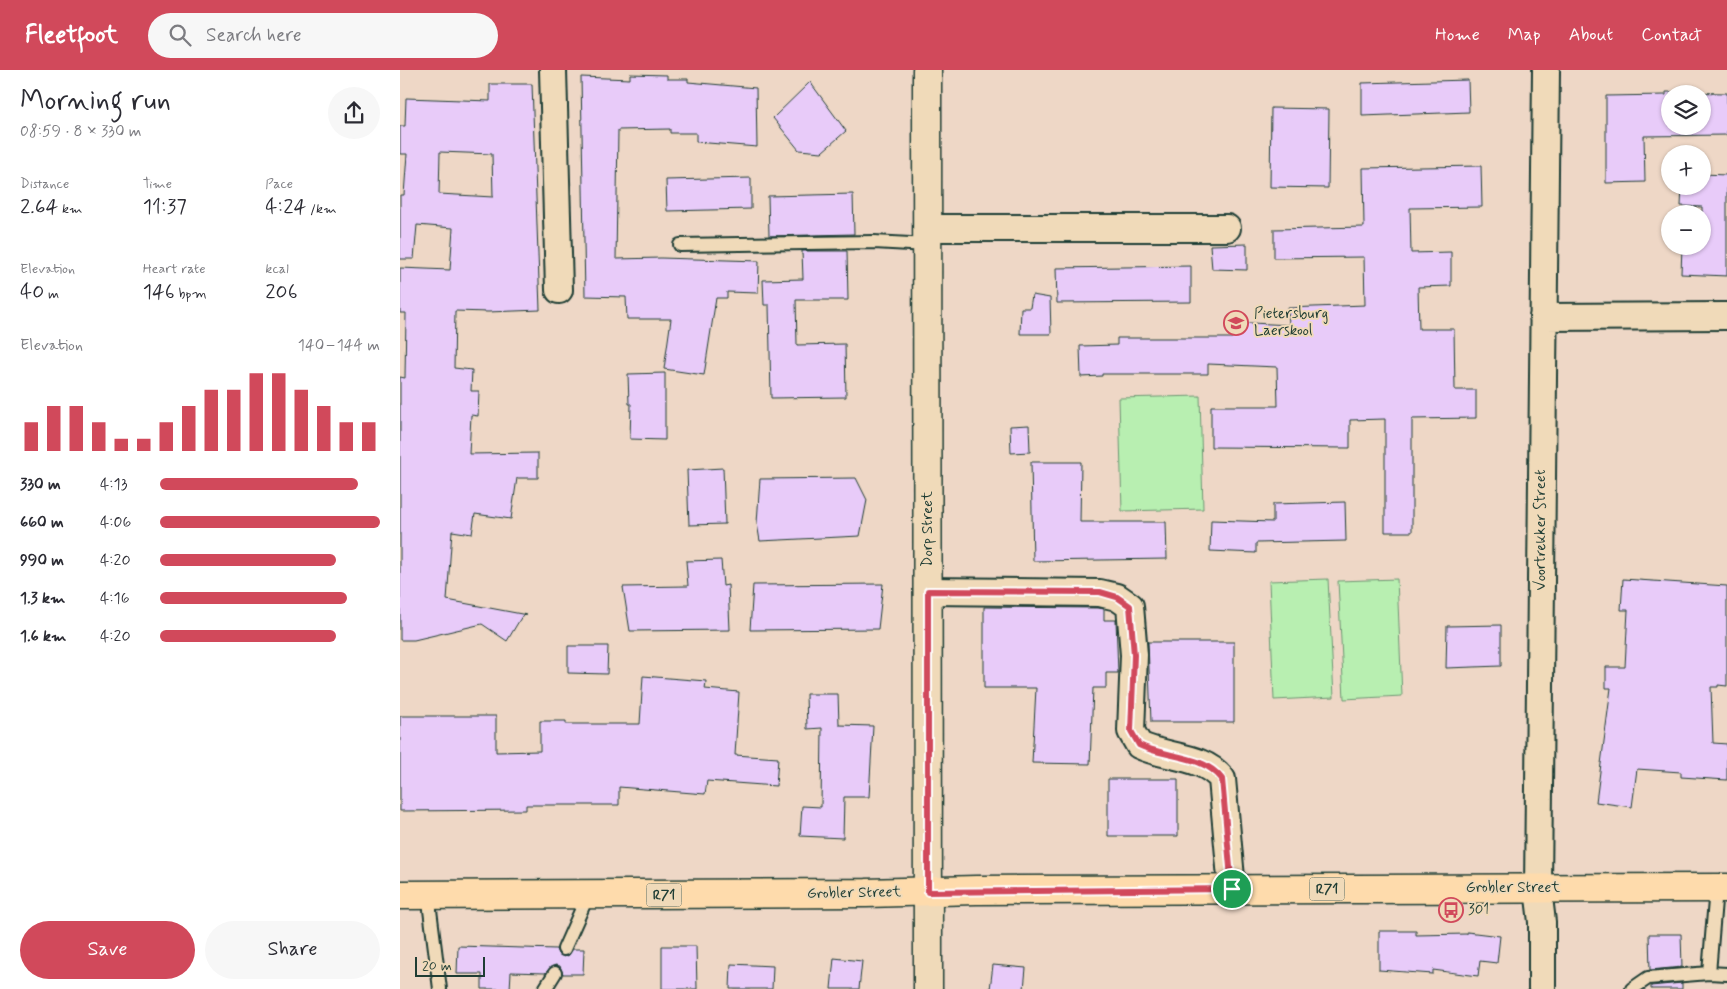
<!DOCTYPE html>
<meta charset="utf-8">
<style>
body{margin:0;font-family:Mynerve,sans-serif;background:#f7f7f7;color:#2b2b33;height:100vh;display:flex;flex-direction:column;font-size:19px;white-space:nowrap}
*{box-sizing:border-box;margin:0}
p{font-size:16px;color:#7c7c81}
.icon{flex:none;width:28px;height:28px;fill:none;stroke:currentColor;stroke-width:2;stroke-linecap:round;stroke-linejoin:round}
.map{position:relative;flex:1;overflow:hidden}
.side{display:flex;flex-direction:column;background:#fff;width:400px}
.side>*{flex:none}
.fabs{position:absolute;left:1261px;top:15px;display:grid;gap:10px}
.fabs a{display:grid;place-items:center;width:50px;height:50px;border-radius:50%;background:#fff;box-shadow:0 1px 4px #0004;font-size:25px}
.scale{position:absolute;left:15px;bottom:12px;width:70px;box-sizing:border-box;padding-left:5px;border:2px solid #1f3d34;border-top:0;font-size:14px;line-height:18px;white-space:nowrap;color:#1f3d34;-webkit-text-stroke:4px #f0dab9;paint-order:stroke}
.pin{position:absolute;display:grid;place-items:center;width:42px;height:42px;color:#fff;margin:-21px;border:2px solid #fff;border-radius:50%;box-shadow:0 1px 5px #0007}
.round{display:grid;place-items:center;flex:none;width:52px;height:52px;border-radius:26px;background:#f7f7f7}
.head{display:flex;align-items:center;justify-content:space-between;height:85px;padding:0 20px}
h1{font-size:28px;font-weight:600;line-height:38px}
.metrics{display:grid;grid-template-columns:repeat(3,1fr);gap:8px;height:85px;padding:5px 20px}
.metrics div{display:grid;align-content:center}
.metrics b{font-size:21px;font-weight:600}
.metrics small{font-size:14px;font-weight:400}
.metrics p{font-size:14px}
.chart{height:140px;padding:10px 20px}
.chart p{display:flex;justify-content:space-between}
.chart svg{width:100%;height:90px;margin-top:5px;stroke:#d1495b;stroke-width:6}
.cta{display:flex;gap:10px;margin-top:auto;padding:10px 20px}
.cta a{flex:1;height:58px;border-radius:30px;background:#d1495b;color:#fff;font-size:20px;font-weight:600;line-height:58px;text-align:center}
.cta a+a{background:#f7f7f7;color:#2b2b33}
ul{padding:0 20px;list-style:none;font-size:16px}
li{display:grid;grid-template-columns:80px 60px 1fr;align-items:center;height:38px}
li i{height:12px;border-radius:6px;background:#d1495b}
header{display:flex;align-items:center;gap:30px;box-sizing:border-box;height:70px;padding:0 25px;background:#d1495b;color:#fff}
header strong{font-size:24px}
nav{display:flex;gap:28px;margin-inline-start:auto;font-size:18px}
.search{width:350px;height:45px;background:#f7f7f7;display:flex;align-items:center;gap:12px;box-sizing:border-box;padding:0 18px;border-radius:28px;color:#7c7c81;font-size:19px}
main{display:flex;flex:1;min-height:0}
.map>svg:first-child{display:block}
.green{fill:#b8efb1;stroke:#6c9672}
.building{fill:#e8cbf9;stroke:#1f3d34;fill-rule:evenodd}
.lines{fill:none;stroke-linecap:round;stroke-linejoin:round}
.service-casing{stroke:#1f3d34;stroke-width:16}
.minor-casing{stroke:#1f3d34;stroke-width:30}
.tertiary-casing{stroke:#1f3d34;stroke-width:31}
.primary-casing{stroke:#1f3d34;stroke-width:31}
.service{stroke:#f0dab9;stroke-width:12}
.minor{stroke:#f0dab9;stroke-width:26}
.tertiary{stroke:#f0dab9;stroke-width:28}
.primary{stroke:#fedbac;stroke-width:28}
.route-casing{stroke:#fff;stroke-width:10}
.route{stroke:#d1495b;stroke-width:6}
.labels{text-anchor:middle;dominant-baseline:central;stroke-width:4;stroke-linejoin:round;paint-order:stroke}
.shield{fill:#f0dab9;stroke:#5e6c5c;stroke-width:1}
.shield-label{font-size:14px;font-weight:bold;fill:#1f3d34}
.poi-label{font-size:15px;fill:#1f3d34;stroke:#f0dab9;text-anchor:start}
.street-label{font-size:15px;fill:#1f3d34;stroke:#f0dab9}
</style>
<header>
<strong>Fleetfoot</strong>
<div class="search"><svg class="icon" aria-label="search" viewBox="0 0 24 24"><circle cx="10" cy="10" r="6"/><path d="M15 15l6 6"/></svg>Search here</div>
<nav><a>Home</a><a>Map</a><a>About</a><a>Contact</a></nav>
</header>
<main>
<section class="side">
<div class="head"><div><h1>Morning run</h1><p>08:59 · 8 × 330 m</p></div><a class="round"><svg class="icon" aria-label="share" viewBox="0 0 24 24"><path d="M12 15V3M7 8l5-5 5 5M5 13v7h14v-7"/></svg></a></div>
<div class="metrics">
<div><p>Distance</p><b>2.64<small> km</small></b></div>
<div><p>Time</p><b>11:37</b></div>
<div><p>Pace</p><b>4:24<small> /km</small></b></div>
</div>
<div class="metrics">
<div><p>Elevation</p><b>40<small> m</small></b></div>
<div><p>Heart rate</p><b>146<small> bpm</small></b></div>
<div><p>kcal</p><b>206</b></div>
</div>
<div class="chart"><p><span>Elevation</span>140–144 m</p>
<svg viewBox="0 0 160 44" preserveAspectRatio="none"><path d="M5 44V30M15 44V22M25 44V22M35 44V30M45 44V38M55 44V38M65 44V30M75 44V22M85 44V14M95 44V14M105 44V6M115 44V6M125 44V14M135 44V22M145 44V30M155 44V30"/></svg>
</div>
<ul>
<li><b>330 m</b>4:13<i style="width:90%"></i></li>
<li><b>660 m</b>4:06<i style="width:100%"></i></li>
<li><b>990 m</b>4:20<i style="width:80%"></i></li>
<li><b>1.3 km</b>4:16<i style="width:85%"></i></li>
<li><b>1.6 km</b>4:20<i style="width:80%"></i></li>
</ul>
<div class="cta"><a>Save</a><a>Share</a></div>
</section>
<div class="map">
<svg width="1327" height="919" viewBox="0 0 1327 919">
<rect width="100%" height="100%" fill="#eed7c6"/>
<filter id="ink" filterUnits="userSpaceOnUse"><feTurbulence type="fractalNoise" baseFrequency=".02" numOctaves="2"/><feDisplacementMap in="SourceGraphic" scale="10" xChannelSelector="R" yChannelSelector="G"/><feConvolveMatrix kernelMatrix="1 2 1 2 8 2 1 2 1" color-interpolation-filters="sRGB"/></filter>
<g filter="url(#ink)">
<!-- green -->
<path class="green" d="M800,326L803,439L722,441L719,328Z
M928,509L934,627L874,630L869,511Z
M997,509L1002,626L944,629L938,511Z"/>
<!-- building -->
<path class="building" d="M230,4L267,5V9H288V12L356,18L357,77L296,72V63H270V59L218,60L216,189L261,188L359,191L358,223L327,222V228H316L304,305L264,299L271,249H227L226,227L185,226L181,7L230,9Z
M1068,10L1069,42L962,46V13Z
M410,12L446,61L422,82L399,80L373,48Z
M90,14H132L140,240L88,242L55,241L54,298L72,300L71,321H79L78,346L71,345L69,384L138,383V408H117L111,449L75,444L72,464L52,461L47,530L127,545L122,546L107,571L82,554L14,570H0V307L5,308L6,243H0V198L50,200L53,158L17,155L14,189H0V125H4L7,84H0V56H5L6,28L90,31ZM40,82L92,84L93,127L39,124Z
M1266,22L1327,23V65L1244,66L1245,112L1206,113V26L1266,25ZM1270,24H1302V56H1270Z
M871,38L929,39L928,118L870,117Z
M1081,96L1082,137L1010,138L1011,183L1051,182V216L1018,217L1019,259H1054L1055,320H1076V348L1012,349V462H985V349L950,350V378L811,377V336H878L877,297L808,294V304H702V306L681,307L680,276L717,275V268H832L833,252L889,255L888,238L965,235L964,187L874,188V159L964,157L963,98Z
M1302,104L1327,105V206L1281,204L1282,176H1302V137L1281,136L1282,116H1302Z
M351,108V139L267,141L266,110Z
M453,124L454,164L369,166L368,126Z
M847,174V200L812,199L810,175Z
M402,181H447L448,230H396L397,275L445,274L446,327L371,328L369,235H364L363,210L403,209Z
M791,196V232L657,233L656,198Z
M632,225L650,228L651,264H620L621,238H630Z
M265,303V370L230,369L231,334H229L228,304Z
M629,355L630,382L611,383L610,356Z
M631,392H681L680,452H766L767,489L633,491Z
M323,398L325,454L289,455L287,400Z
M456,408L467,430L460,466L360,471L357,453L360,409Z
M945,432L946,471L856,473V483L810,481L811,450L873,452V434Z
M321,490L323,516L328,515L330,560L230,561L223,517L288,516L286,491Z
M1223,509L1327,516V616L1318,615V617H1311L1313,673L1327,674V710L1281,707V702L1237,699L1232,737L1196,732L1211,618H1206V597H1225L1228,540H1221Z
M483,514L478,559L350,560L353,515Z
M584,537L698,538L704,539V550H716L718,603H706V618H693L690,694L632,693L636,618H584Z
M1101,555V596L1046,598L1047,556Z
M748,572H834V652H751Z
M168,576H208L207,604L168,603Z
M243,606L306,611L305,619L339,622L335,685L378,688L376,716L307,711L305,724L219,717V735H126V740L0,741V646H96V682L140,681V651H166V654H240Z
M406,624H438L439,655L473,656L469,727H444L443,768L400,766L402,736L421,737L422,658L407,659Z
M708,709H778V766H708Z
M979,861H1016V865L1067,864V862L1100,866L1097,893L1080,891L1078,906L1033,900V904L979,900Z
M1249,864H1281L1282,897L1250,900Z
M58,876L156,879L158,884L164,887L169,885L173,879H184L183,904H163L160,896L155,895L145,903L111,902L110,919H82V904H57Z
M262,876H296L297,919H262Z
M434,888L462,891L459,919H431Z
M331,894L373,896L372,919H330Z
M593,895L626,898L624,919H590Z
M1282,913V919H1251V916Z"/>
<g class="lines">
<defs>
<path id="service" d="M280,175L474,172L528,175
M28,824L40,919
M164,879L188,825
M1309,903L1327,904
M145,919L155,903
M1232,919L1248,908L1309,903L1316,818"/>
<path id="minor" d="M153,0L159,220
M528,158H827
M1143,247L1327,246
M528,521L700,523L717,527L730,536L734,585L731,661L739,675C765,688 802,684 822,709L832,819
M1142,919V852L1138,819L1146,0"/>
<path id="tertiary" d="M527,0L528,919"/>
<path id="primary" d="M0,825L466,823L576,820L1327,818"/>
</defs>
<!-- service casing -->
<use href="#service" class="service-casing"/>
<!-- minor casing -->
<use href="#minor" class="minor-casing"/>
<!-- tertiary casing -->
<use href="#tertiary" class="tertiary-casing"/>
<!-- primary casing -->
<use href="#primary" class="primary-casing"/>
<!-- service -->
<use href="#service" class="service"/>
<!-- minor -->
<use href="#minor" class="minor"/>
<!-- tertiary -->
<use href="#tertiary" class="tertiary"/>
<!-- primary -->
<use href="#primary" class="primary"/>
</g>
</g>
<g class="lines" filter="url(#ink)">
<defs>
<path id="route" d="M528,521L700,522L717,527L730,536L734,585L731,661L739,675C765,688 803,684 822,709L832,819L528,822Z"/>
</defs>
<!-- route casing -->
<use href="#route" class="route-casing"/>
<!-- route -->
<use href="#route" class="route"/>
</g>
<!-- icons -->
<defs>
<symbol id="school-ring" viewBox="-11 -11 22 22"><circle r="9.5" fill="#f0dab9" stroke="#d1495b" stroke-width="1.5"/><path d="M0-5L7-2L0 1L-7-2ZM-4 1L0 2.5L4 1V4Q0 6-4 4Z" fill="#d1495b"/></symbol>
<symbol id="bus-ring" viewBox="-11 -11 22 22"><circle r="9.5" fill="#f0dab9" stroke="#d1495b" stroke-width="1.5"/><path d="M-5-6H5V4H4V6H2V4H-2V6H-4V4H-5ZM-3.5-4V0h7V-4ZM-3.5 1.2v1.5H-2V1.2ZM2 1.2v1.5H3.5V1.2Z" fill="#d1495b"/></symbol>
</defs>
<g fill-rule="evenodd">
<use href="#school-ring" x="822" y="239" width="28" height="28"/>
<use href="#bus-ring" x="1037" y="826" width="28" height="28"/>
</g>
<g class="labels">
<!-- shield labels -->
<g class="shield">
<rect x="909.5" y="807.5" width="35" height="23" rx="4"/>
<rect x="246.5" y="813.5" width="35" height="23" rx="4"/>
</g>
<g class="shield-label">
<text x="927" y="819">R71</text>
<text x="264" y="825">R71</text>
</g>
<!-- poi labels -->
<g class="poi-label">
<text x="854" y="244">Pietersburg<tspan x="854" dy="17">Laerskool</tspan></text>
<text x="1068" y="840">301</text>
</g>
<!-- street labels -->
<g class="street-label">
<text transform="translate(528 459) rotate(-90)">Dorp Street</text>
<text transform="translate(1141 460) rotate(-90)">Voortrekker Street</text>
<text x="1113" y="818">Grobler Street</text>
<text transform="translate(454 823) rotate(-1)">Grobler Street</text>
</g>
</g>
</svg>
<div class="fabs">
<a><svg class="icon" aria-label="layers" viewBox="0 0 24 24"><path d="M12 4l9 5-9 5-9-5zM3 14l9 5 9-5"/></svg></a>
<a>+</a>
<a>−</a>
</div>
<div class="scale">20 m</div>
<div class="pin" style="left:832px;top:819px;background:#1e9e55"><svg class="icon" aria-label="arrive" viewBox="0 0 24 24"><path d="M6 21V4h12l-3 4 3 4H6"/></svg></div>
</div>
</main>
